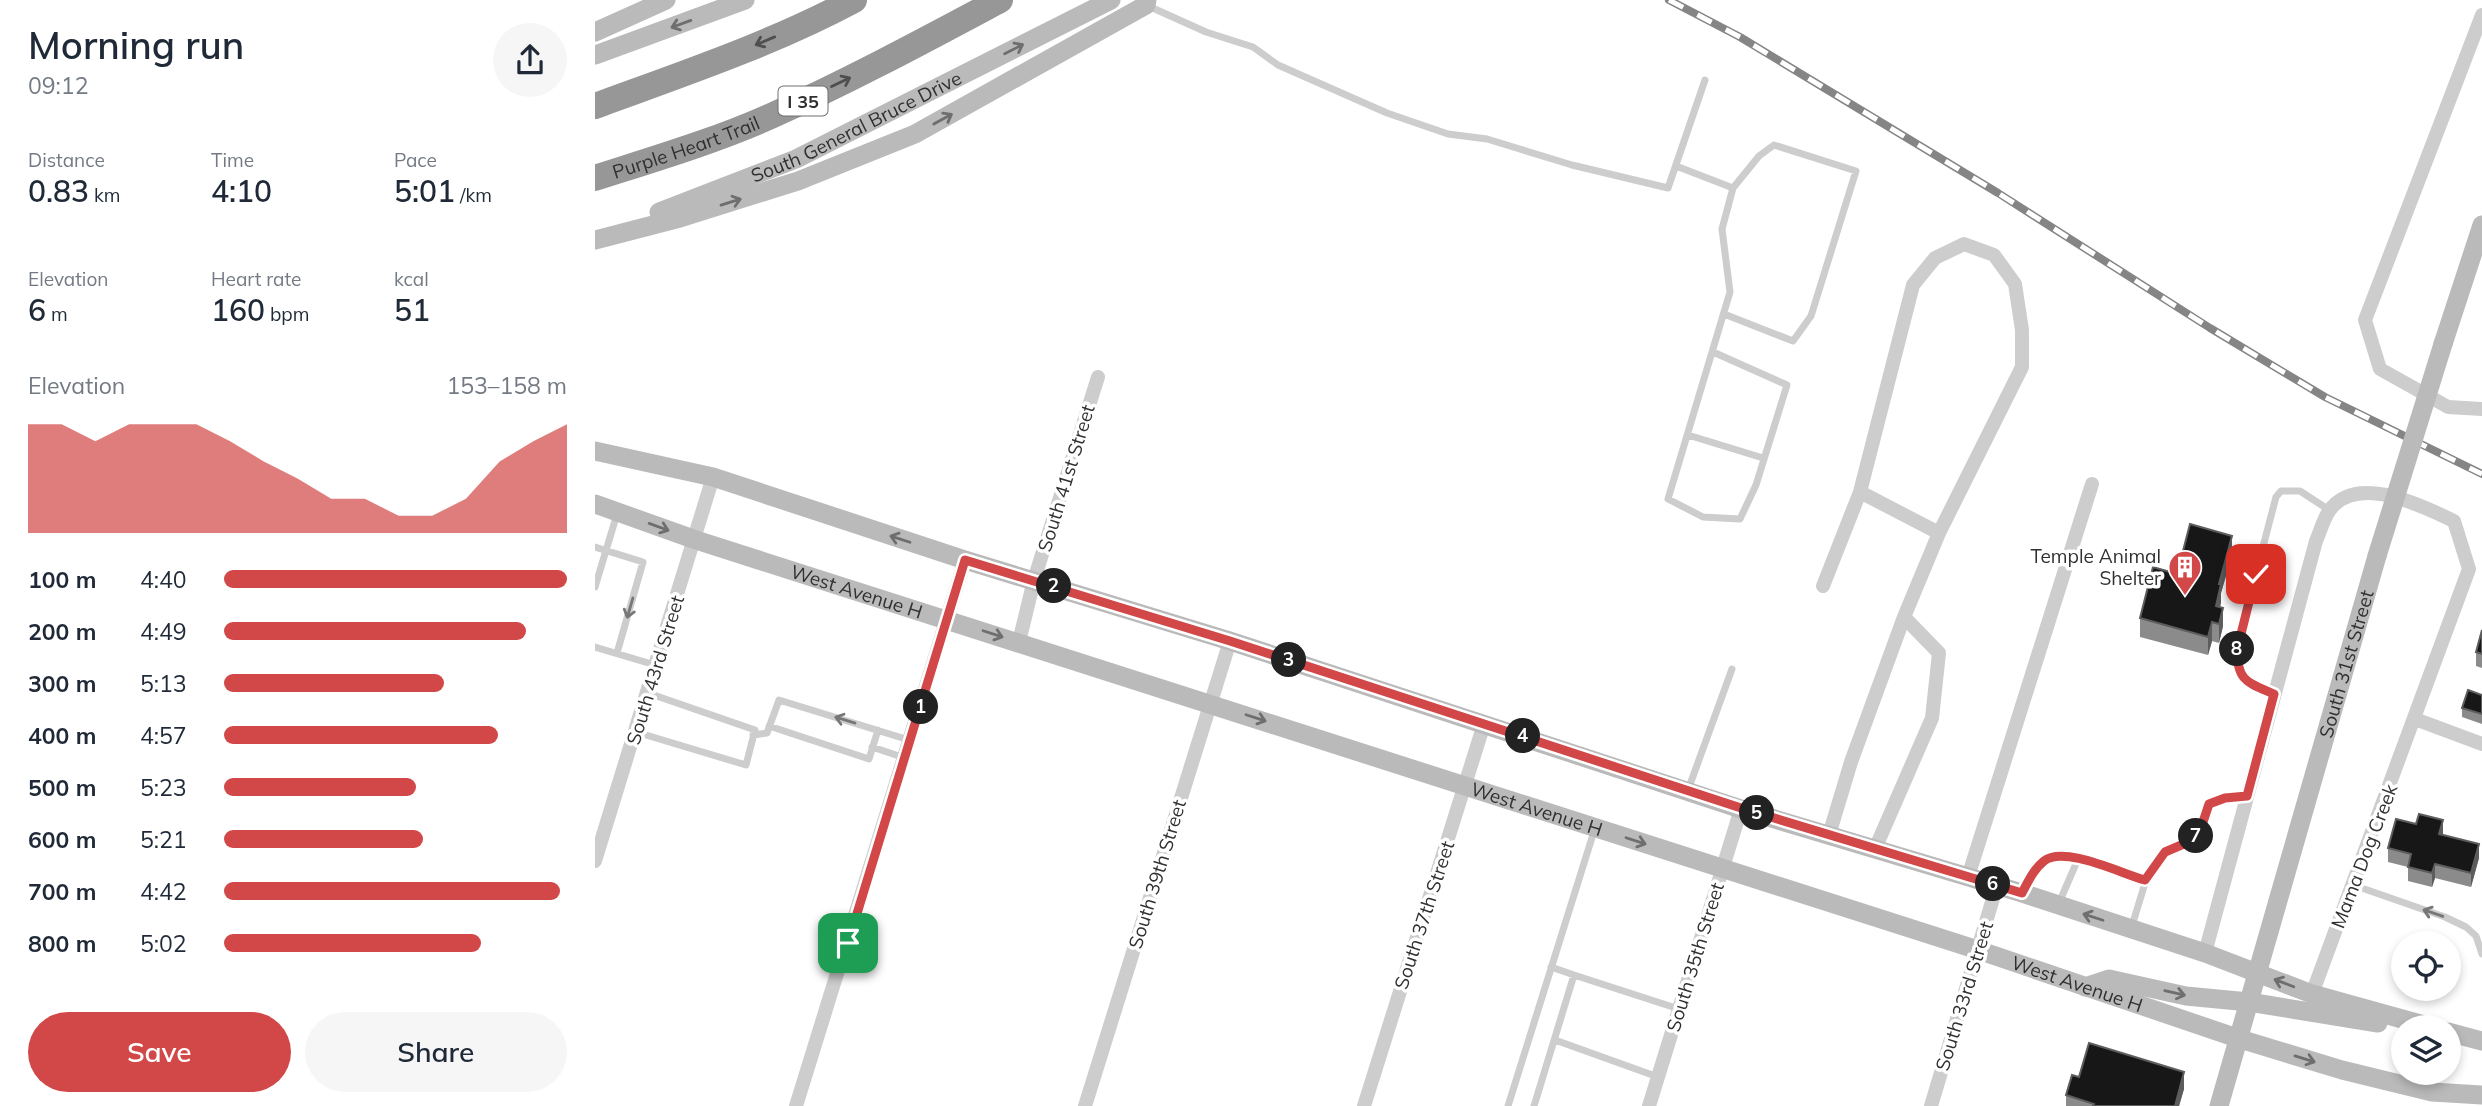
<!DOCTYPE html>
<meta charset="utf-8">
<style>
body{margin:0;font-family:Mulish,sans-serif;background:#f6f6f7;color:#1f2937;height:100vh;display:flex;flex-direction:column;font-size:26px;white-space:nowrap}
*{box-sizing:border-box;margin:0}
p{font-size:23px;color:#747a83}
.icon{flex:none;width:38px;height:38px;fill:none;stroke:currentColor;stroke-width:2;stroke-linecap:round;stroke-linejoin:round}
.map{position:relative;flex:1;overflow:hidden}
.drawer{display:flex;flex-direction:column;background:#fff;width:595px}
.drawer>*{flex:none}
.tools{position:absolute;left:1796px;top:931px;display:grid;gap:14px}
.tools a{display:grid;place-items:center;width:70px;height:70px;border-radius:50%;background:#fff;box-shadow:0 4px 10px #0003;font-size:35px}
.pin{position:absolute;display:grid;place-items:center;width:60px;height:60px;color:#fff;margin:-30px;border-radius:14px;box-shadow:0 4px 10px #0006}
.km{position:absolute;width:35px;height:35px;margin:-18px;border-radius:50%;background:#222;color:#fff;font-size:19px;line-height:35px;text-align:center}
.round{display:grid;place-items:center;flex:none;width:74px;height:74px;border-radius:37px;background:#f6f6f7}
.summary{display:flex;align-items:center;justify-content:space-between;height:119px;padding:0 28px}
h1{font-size:38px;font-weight:600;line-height:52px}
.figures{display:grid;grid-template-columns:repeat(3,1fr);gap:10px;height:119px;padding:7px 28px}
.figures div{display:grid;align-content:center}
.figures b{font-size:30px;font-weight:600}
.figures small{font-size:19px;font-weight:400}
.figures p{font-size:19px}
.chart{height:196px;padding:14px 28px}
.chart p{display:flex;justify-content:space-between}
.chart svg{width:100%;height:126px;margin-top:7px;fill:#d24747;opacity:.7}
.cta{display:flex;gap:14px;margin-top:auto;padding:14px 28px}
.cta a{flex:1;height:80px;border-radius:42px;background:#d24747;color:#fff;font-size:28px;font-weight:600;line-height:80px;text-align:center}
.cta a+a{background:#f6f6f7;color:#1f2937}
ul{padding:0 28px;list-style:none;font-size:23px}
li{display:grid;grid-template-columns:112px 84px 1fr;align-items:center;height:52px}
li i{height:18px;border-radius:9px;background:#d24747}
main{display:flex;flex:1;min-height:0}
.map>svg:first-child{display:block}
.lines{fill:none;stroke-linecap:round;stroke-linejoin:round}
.lane{stroke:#cdcdcd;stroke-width:7}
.street{stroke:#cdcdcd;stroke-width:14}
.secondary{stroke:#bababa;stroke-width:19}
.highway{stroke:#979797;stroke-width:26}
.rail-casing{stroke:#858585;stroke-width:8}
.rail{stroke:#fff;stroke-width:5;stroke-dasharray:16;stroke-linecap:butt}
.secondary-bridge{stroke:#bababa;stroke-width:19}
.wall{fill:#8b8b8b}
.shaded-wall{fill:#5d5d5d}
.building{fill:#171717;stroke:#5d5d5d;stroke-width:2}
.oneway{stroke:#6e6e6e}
.oneway2{stroke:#4f4f4f}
.oneway3{stroke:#777}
.route-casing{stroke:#fff;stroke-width:14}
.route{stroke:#d24747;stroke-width:9}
.labels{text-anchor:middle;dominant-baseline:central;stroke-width:7;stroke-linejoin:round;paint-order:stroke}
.shield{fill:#fff;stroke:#6e6e6e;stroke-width:2}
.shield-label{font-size:18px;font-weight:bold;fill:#303030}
.street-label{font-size:19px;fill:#303030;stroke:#fff}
.poi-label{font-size:19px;fill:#303030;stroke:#fff;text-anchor:end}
</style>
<main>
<section class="drawer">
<div class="summary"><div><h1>Morning run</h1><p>09:12</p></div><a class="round"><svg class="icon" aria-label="share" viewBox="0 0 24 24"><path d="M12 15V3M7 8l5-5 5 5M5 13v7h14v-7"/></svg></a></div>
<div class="figures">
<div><p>Distance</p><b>0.83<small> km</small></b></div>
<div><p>Time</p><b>4:10</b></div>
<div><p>Pace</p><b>5:01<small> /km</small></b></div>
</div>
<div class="figures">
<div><p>Elevation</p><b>6<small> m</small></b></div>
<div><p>Heart rate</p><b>160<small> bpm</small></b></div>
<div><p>kcal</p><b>51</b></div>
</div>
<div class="chart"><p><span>Elevation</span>153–158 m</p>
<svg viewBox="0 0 160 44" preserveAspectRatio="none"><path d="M0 44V6L10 6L20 12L30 6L40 6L50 6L60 12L70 19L80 25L90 32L100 32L110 38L120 38L130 32L140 19L150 12L160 6V44z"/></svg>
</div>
<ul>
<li><b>100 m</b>4:40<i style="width:100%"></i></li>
<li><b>200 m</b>4:49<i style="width:88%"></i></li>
<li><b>300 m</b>5:13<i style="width:64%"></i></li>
<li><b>400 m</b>4:57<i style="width:80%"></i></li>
<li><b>500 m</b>5:23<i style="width:56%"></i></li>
<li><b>600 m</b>5:21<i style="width:58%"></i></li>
<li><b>700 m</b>4:42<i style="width:98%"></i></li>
<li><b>800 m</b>5:02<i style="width:75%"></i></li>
</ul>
<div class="cta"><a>Save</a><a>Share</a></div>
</section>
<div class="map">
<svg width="1887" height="1106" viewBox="0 0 1887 1106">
<rect width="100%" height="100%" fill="#fff"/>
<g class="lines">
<!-- lane -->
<path class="lane" d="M551,5L611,32L658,47L683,65L792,113L853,134L892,139L977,165L1073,188L1110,80
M1081,166L1138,188L1127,229L1135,292L1073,499L1108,517L1145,519L1161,485L1192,385L1118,352
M1129,314L1198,341L1216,316L1261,171L1179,145L1164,156L1138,188
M1093,435L1168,458
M0,547L48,562L22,653
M0,587L22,514
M0,647L60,665
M1680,694C1654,683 1641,682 1641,650L1681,497L1686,491H1705L1734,510
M174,726L274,759L283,730
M41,732L151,765L160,730L53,693
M158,735L172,733L184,700L314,740
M277,747L310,758
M1093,790L1137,669
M1551,880L1570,852L1598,840L1606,828L1614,804L1630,798L1651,796
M1758,885L1850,917L1871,927L1881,936L1887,954
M1428,891C1434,880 1439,867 1450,860C1471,846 1528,874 1551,880L1536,929
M1464,903L1483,859
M956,967L979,975
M960,1040L1063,1077
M913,1106L1000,828
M939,1106L979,975L1084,1009"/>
<!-- street -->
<path class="street" d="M1887,15L1770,320L1785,369L1853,407L1887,409
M1265,492L1344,533L1309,617L1344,653L1337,718L1280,849
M1228,586L1265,492L1318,285L1340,258L1369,244L1399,255L1420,284L1427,330V367L1344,533
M424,642L439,580L503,377
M1820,719L1887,744
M1234,835L1256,762L1309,617
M0,861L118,477
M1373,877L1497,484
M1610,953L1721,541C1725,532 1728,520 1734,511C1761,472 1827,506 1859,521L1874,569L1717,994
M201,1106L370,560
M490,1106L635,641
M769,1106L889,724
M1054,1106L1146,809
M1336,1106L1402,885"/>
<!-- secondary -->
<g class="secondary">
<path d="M0,32L71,0"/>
<path d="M0,55L150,0"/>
<path id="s1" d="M64,212L201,159L516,0"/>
<path d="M0,240L85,218L203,181L320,134L551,5L552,0"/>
<path d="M1848,344L1887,225"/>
<path d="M0,451L118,477L370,560L635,641L1146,809L1427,893L1610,953L1717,994L1836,1027"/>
<path id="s2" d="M0,504L101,540L1383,950L1645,1039L1747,1070L1837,1092L1887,1095"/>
<path d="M1490,987L1514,979L1591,996L1654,1002L1783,1023"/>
<path d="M1853,1032L1887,1041"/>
<path id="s3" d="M1624,1106L1782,556"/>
</g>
<!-- highway -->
<g class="highway">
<path d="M0,106C87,74 177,44 259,0"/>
<path id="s4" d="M0,178C59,159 120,141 176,116C254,81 330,40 405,0"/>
</g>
<defs>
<path id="rail" d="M1074,0L1145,37L1403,193L1615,328L1730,397L1887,474"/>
</defs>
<!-- rail casing -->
<use href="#rail" class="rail-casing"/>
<!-- rail -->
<use href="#rail" class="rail"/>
<!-- secondary-bridge -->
<path class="secondary-bridge" d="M1782,556L1848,344"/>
</g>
<!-- wall -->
<path class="wall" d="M1637,555L1626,593L1625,607L1628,626L1624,643L1617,641L1613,655L1545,637V618L1582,574Z
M1887,630V668L1881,666V652Z
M1887,695V724L1867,717V708Z
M1848,834L1884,858L1876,887L1840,878L1837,887L1813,881V867L1793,862V848Z
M1484,1077L1589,1089L1584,1106H1471V1095Z"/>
<!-- shaded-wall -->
<path class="shaded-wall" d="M1637,536V555L1626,593V603L1621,625V606L1624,584Z
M1628,608V626L1624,643V624Z
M1617,622V641L1613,655V637Z
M1848,820V834H1844Z
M1884,844V858L1876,887V873Z
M1840,864V878L1837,887V873Z
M1589,1072V1089L1584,1106H1580Z"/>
<!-- building -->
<path class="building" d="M1595,524L1637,536L1624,584H1626L1621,606L1628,608L1624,624L1617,622L1613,637L1545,618L1558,567L1582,574Z
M1887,630V654L1881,652Z
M1873,690L1887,695V714L1867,708Z
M1824,814L1848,820L1844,834L1884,844L1876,873L1840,864L1837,873L1813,867L1816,854L1793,848L1801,819L1821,824Z
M1494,1043L1589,1072L1580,1106H1498L1499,1104L1471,1095L1477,1075L1484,1077Z"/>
<!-- one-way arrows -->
<defs><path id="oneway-shaft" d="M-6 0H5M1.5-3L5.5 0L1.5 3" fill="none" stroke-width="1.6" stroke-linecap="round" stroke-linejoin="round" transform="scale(1.75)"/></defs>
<g class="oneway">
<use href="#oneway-shaft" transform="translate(86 24) rotate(160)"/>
<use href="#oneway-shaft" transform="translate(419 49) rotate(-27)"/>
<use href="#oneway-shaft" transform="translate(348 119) rotate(-29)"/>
<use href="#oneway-shaft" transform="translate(136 202) rotate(-17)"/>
<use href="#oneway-shaft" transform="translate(64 527) rotate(20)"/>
<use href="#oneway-shaft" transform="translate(305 539) rotate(-162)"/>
<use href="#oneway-shaft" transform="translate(398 634) rotate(18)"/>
<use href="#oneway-shaft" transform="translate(661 718) rotate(18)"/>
<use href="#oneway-shaft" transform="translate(1041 841) rotate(18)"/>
<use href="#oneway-shaft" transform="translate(1498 917) rotate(-162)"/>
<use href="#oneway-shaft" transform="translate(1689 983) rotate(-159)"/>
<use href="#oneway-shaft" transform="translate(1580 993) rotate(13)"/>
<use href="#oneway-shaft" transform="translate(1710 1059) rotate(17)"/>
</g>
<g class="oneway2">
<use href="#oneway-shaft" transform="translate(170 41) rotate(157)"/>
<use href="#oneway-shaft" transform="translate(246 82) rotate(-26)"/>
</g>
<g class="oneway3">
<use href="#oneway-shaft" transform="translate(35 608) rotate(106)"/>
<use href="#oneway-shaft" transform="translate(250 720) rotate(-163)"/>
<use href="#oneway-shaft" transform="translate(1838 913) rotate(-161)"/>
</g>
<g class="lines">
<defs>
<path id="route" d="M253,943L370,560L635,641L1146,808L1427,893C1433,882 1438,870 1449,861C1469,845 1527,874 1550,880L1570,852L1598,840L1606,828L1614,804L1630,798L1652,796L1679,694C1654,683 1642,682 1642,650L1661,574"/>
</defs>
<!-- route casing -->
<use href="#route" class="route-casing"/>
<!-- route -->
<use href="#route" class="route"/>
</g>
<!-- icons -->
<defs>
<symbol id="building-pin" viewBox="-11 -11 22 30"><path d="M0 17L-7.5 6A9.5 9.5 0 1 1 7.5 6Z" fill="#d24747" stroke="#fff"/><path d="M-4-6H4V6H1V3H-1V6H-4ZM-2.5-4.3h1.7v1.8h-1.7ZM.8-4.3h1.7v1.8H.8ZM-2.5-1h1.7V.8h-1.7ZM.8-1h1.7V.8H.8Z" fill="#fff"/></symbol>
</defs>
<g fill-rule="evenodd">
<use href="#building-pin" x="1571" y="548" width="38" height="52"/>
</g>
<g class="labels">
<!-- shield labels -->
<rect class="shield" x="183.5" y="86.5" width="49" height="29" rx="5"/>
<g class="shield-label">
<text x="208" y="101">I 35</text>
</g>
<!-- street labels -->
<g class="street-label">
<text stroke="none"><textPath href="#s1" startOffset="215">South General Bruce Drive</textPath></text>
<text stroke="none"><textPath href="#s4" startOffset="96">Purple Heart Trail</textPath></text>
<text transform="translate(471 478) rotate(-73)">South 41st Street</text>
<text stroke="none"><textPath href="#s2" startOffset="276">West Avenue H</textPath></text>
<text stroke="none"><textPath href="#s3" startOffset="460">South 31st Street</textPath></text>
<text transform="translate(60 670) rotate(-73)">South 43rd Street</text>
<text stroke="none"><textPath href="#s2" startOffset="990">West Avenue H</textPath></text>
<text transform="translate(1769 856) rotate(-69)">Mama Dog Creek</text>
<text transform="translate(562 874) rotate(-73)">South 39th Street</text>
<text transform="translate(829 915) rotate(-72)">South 37th Street</text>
<text transform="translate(1100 957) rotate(-73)">South 35th Street</text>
<text stroke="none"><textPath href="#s2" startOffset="1558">West Avenue H</textPath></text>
<text transform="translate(1369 996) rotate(-73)">South 33rd Street</text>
</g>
<!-- poi labels -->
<g class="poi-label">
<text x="1566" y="556">Temple Animal<tspan x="1566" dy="22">Shelter</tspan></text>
</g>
</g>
</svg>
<div class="tools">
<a><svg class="icon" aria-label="locate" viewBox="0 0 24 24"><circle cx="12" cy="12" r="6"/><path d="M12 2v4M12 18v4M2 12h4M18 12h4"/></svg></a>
<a><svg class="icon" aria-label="layers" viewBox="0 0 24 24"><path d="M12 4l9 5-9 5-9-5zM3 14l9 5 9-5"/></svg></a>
</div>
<div class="pin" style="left:253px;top:943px;background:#1e9e55"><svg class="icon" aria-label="arrive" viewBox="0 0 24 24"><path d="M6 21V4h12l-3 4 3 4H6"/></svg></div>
<div class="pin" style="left:1661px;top:574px;background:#d93025"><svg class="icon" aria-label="check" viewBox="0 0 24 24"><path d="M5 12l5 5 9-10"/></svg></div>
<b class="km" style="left:326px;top:707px">1</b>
<b class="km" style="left:459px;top:586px">2</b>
<b class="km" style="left:694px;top:660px">3</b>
<b class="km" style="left:928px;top:736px">4</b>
<b class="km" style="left:1162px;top:813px">5</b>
<b class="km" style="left:1398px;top:884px">6</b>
<b class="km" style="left:1601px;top:836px">7</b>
<b class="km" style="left:1642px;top:649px">8</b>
</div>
</main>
